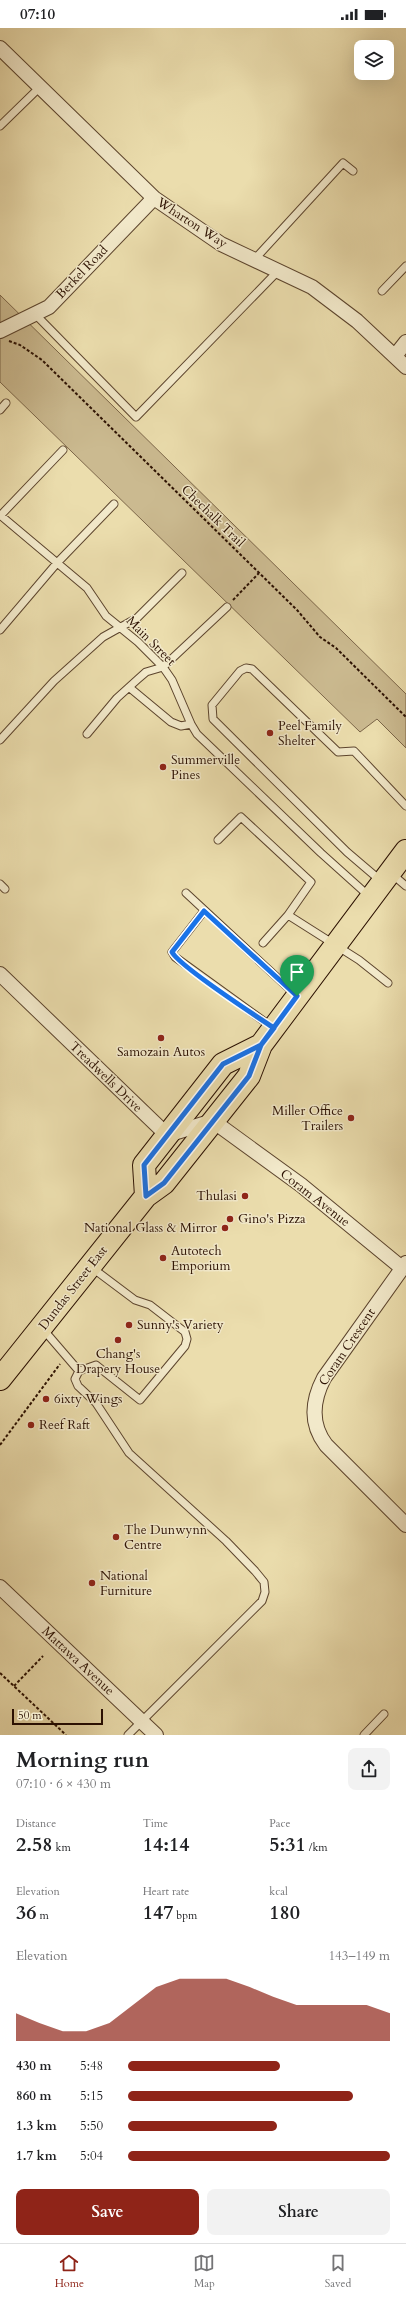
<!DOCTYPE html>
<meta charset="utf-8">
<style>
body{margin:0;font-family:Cardo,serif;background:#f2f2f2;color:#202124;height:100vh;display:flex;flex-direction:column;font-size:15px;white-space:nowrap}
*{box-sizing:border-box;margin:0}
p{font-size:13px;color:#757577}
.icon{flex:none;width:22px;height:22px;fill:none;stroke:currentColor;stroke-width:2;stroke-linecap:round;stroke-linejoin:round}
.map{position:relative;height:1707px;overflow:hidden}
.drawer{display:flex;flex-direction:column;background:#fff;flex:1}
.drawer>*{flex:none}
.fabs{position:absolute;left:354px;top:12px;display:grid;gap:8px}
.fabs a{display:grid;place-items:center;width:40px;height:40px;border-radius:8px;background:#fff;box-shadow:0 4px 16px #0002;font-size:20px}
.scale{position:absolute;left:12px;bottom:10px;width:91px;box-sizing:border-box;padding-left:4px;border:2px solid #2c1102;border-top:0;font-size:11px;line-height:14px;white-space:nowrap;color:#2c1102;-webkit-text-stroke:3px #f2e9ca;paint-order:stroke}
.pin{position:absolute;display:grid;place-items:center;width:34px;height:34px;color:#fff;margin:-41px -17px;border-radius:50% 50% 50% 0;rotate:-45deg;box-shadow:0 0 4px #0007}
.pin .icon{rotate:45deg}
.round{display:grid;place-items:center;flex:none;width:42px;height:42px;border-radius:8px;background:#f2f2f2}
.headline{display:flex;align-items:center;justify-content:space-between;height:68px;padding:0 16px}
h1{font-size:22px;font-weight:800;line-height:30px}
.figures{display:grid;grid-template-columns:repeat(3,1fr);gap:6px;height:68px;padding:4px 16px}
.figures div{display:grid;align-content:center}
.figures b{font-size:20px;font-weight:800}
.figures small{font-size:11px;font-weight:400}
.figures p{font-size:11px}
.chart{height:112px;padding:8px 16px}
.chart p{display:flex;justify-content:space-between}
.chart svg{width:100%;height:72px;margin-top:4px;fill:#8f2418;opacity:.7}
.action{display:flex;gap:8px;margin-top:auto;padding:8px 16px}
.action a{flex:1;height:46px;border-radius:8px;background:#8f2418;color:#fff;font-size:16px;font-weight:800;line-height:46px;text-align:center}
.action a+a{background:#f2f2f2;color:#202124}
ul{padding:0 16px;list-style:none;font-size:13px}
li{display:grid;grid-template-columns:64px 48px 1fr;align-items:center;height:30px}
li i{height:10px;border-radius:5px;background:#8f2418}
.status{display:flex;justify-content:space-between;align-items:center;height:28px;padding:0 20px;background:#fff;direction:ltr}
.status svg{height:11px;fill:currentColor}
.tabs{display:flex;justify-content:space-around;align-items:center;height:56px;border-top:1px solid #e0e0e0;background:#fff;font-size:11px;color:#757577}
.tabs a{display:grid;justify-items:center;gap:2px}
.tabs .selected{color:#8f2418}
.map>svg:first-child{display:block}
.green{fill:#cbba90;stroke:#7c6649}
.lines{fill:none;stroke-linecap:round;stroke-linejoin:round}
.service-casing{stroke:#5c442d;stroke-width:9}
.minor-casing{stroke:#5c442d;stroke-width:16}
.primary-casing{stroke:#2c1102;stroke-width:24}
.path{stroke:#2c1102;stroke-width:2;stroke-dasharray:3 2;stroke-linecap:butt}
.service{stroke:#f2e9ca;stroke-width:7}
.minor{stroke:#f2e9ca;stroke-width:14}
.primary{stroke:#ebddad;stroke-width:22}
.route-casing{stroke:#fff;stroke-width:8}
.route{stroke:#1a73e8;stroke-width:5}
.poi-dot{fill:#8f2418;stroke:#f2e9ca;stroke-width:1.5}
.labels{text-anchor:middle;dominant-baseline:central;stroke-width:3;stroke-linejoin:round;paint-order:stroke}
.street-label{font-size:13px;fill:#2c1102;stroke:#f2e9ca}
.poi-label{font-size:13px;fill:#2c1102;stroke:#f2e9ca;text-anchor:start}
</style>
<div class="status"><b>07:10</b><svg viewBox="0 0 49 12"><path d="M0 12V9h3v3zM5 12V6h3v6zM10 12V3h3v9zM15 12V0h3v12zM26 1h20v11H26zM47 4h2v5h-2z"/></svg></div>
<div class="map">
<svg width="406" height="1707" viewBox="0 0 406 1707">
<rect width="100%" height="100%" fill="#ebddad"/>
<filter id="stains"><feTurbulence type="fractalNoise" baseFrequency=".005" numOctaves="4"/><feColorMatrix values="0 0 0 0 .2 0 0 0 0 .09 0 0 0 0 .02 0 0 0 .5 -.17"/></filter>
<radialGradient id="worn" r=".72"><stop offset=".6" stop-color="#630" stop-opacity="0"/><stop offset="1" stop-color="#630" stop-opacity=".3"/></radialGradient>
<!-- green -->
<path class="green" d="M0,267L406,666V720L377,691L360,704L0,354Z"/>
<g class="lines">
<defs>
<path id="service" d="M0,98L40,59
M254,232L343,135L353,143
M382,263L406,238
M35,286L136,389L278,243
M0,382L6,375
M0,487L87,560L106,588L138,614L163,639L172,652L191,696L197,706L321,825L370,869
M0,488L63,422
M0,602L57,535L114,476
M130,660L171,694L181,698L191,696
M87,706L117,670L138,651L146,644L163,639L227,579
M0,712L54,653L103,609L137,590L182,545
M218,812L241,789L311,854L288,887L359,932L388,955
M392,846L406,858
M381,853L347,824L213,691L212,677L240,643L246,640L252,641L338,724L354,723L406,778
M0,856L5,861
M186,865L296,967
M204,883L172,924L175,929L272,999
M263,915L288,887
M91,1239L135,1272L150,1277L185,1304L187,1311L185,1318L140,1372L96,1337L79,1343L75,1351L78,1358L96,1375L129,1425L226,1513L255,1543L264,1554L265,1564L262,1573L128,1707
M42,1300L79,1343
M364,1707L384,1686"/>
<path id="minor" d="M0,20L154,170L221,216L312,259L357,293L406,339
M0,303L49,279L154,170
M395,328L406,314
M0,946L167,1107L213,1093L301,1157L402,1240
M406,1235L324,1350C312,1373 310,1396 326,1417L406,1497
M0,1559L156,1707"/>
<path id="primary" d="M146,1168L144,1137L223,1036L261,1017
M0,1351L146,1168L164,1155L249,1048L261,1017L406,823"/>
</defs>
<!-- service casing -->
<use href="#service" class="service-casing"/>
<!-- minor casing -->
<use href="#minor" class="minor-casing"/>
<!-- primary casing -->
<use href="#primary" class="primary-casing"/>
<!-- path -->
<path class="path" d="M9,313L20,317L42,332L297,582L320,609L336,620L406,689
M233,572L259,545
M0,1417L60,1336
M0,1645L66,1707
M14,1658L43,1628"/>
<!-- service -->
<use href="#service" class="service"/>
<!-- minor -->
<use href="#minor" class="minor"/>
<!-- primary -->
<use href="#primary" class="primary"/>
</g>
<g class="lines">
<defs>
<path id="route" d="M297,968L204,883L172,924C179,938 256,988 274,1000L261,1017L249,1048L164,1155L146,1168L144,1137L223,1036L261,1017L297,968"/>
</defs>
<!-- route casing -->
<use href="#route" class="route-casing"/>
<!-- route -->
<use href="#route" class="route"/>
</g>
<!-- markers -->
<g class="poi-dot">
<circle cx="270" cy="705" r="4"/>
<circle cx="163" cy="739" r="4"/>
<circle cx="161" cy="1010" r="4"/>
<circle cx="351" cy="1090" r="4"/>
<circle cx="245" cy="1168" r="4"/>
<circle cx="230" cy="1191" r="4"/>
<circle cx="225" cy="1200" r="4"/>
<circle cx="163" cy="1230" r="4"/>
<circle cx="129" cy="1297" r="4"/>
<circle cx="118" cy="1312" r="4"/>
<circle cx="46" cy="1371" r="4"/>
<circle cx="31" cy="1397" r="4"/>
<circle cx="116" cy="1509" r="4"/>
<circle cx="92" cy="1555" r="4"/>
</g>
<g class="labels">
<!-- street labels -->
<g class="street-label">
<text transform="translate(192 195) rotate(33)">Wharton Way</text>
<text transform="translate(82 244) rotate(-46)">Berkel Road</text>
<text transform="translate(213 488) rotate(44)">Chechalk Trail</text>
<text transform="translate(151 613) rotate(45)">Main Street</text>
<text transform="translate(106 1049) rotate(44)">Treadwells Drive</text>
<text transform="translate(315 1170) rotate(38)">Coram Avenue</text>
<text transform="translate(73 1260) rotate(-52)">Dundas Street East</text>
<text transform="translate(347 1319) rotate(-56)">Coram Crescent</text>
<text transform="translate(78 1633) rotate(43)">Mattawa Avenue</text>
</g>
<!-- poi labels -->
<g class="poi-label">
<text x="278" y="698">Peel Family<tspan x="278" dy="15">Shelter</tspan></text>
<text x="171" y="732">Summerville<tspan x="171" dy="15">Pines</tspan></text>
<text x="161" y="1024" text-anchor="middle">Samozain Autos</text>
<text x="343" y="1083" text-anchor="end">Miller Office<tspan x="343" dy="15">Trailers</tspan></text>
<text x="237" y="1168" text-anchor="end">Thulasi</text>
<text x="238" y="1191">Gino's Pizza</text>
<text x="217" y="1200" text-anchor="end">National Glass &amp; Mirror</text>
<text x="171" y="1223">Autotech<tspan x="171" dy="15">Emporium</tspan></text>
<text x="137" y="1297">Sunny's Variety</text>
<text x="118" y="1326" text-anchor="middle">Chang's<tspan x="118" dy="15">Drapery House</tspan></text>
<text x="54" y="1371">6ixty Wings</text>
<text x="39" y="1397">Reef Raft</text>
<text x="124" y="1502">The Dunwynn<tspan x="124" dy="15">Centre</tspan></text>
<text x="100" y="1548">National<tspan x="100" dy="15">Furniture</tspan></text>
</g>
</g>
<rect width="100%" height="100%" filter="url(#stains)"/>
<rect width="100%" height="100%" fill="url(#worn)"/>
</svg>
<div class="fabs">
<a><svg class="icon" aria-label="layers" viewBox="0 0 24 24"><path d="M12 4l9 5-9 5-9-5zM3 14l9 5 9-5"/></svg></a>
</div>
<div class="scale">50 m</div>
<div class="pin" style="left:297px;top:968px;background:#1e9e55"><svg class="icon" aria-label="arrive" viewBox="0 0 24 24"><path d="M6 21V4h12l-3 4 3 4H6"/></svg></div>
</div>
<section class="drawer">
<div class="headline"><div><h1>Morning run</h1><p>07:10 · 6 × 430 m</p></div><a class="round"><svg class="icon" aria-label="share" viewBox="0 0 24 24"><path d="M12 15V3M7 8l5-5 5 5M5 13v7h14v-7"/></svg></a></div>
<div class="figures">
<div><p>Distance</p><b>2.58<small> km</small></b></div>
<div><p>Time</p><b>14:14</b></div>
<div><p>Pace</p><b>5:31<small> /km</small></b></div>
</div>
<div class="figures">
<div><p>Elevation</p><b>36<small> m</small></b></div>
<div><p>Heart rate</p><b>147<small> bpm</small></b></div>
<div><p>kcal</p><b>180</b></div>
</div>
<div class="chart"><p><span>Elevation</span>143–149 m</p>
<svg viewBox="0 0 160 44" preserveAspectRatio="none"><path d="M0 44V27L10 33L20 38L30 38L40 33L50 22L60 11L70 6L80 6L90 6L100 11L110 17L120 22L130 22L140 22L150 22L160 27V44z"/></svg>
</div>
<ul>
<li><b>430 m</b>5:48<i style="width:58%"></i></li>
<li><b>860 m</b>5:15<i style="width:86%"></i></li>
<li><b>1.3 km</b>5:50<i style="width:57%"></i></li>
<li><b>1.7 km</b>5:04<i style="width:100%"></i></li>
</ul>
<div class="action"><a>Save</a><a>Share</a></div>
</section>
<nav class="tabs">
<a class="selected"><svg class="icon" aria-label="home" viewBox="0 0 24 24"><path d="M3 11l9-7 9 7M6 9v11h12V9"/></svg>Home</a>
<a><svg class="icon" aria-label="map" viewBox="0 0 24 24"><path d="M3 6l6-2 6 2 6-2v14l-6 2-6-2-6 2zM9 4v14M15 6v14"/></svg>Map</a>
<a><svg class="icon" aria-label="saved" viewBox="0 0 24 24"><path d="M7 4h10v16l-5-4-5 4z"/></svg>Saved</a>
</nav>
